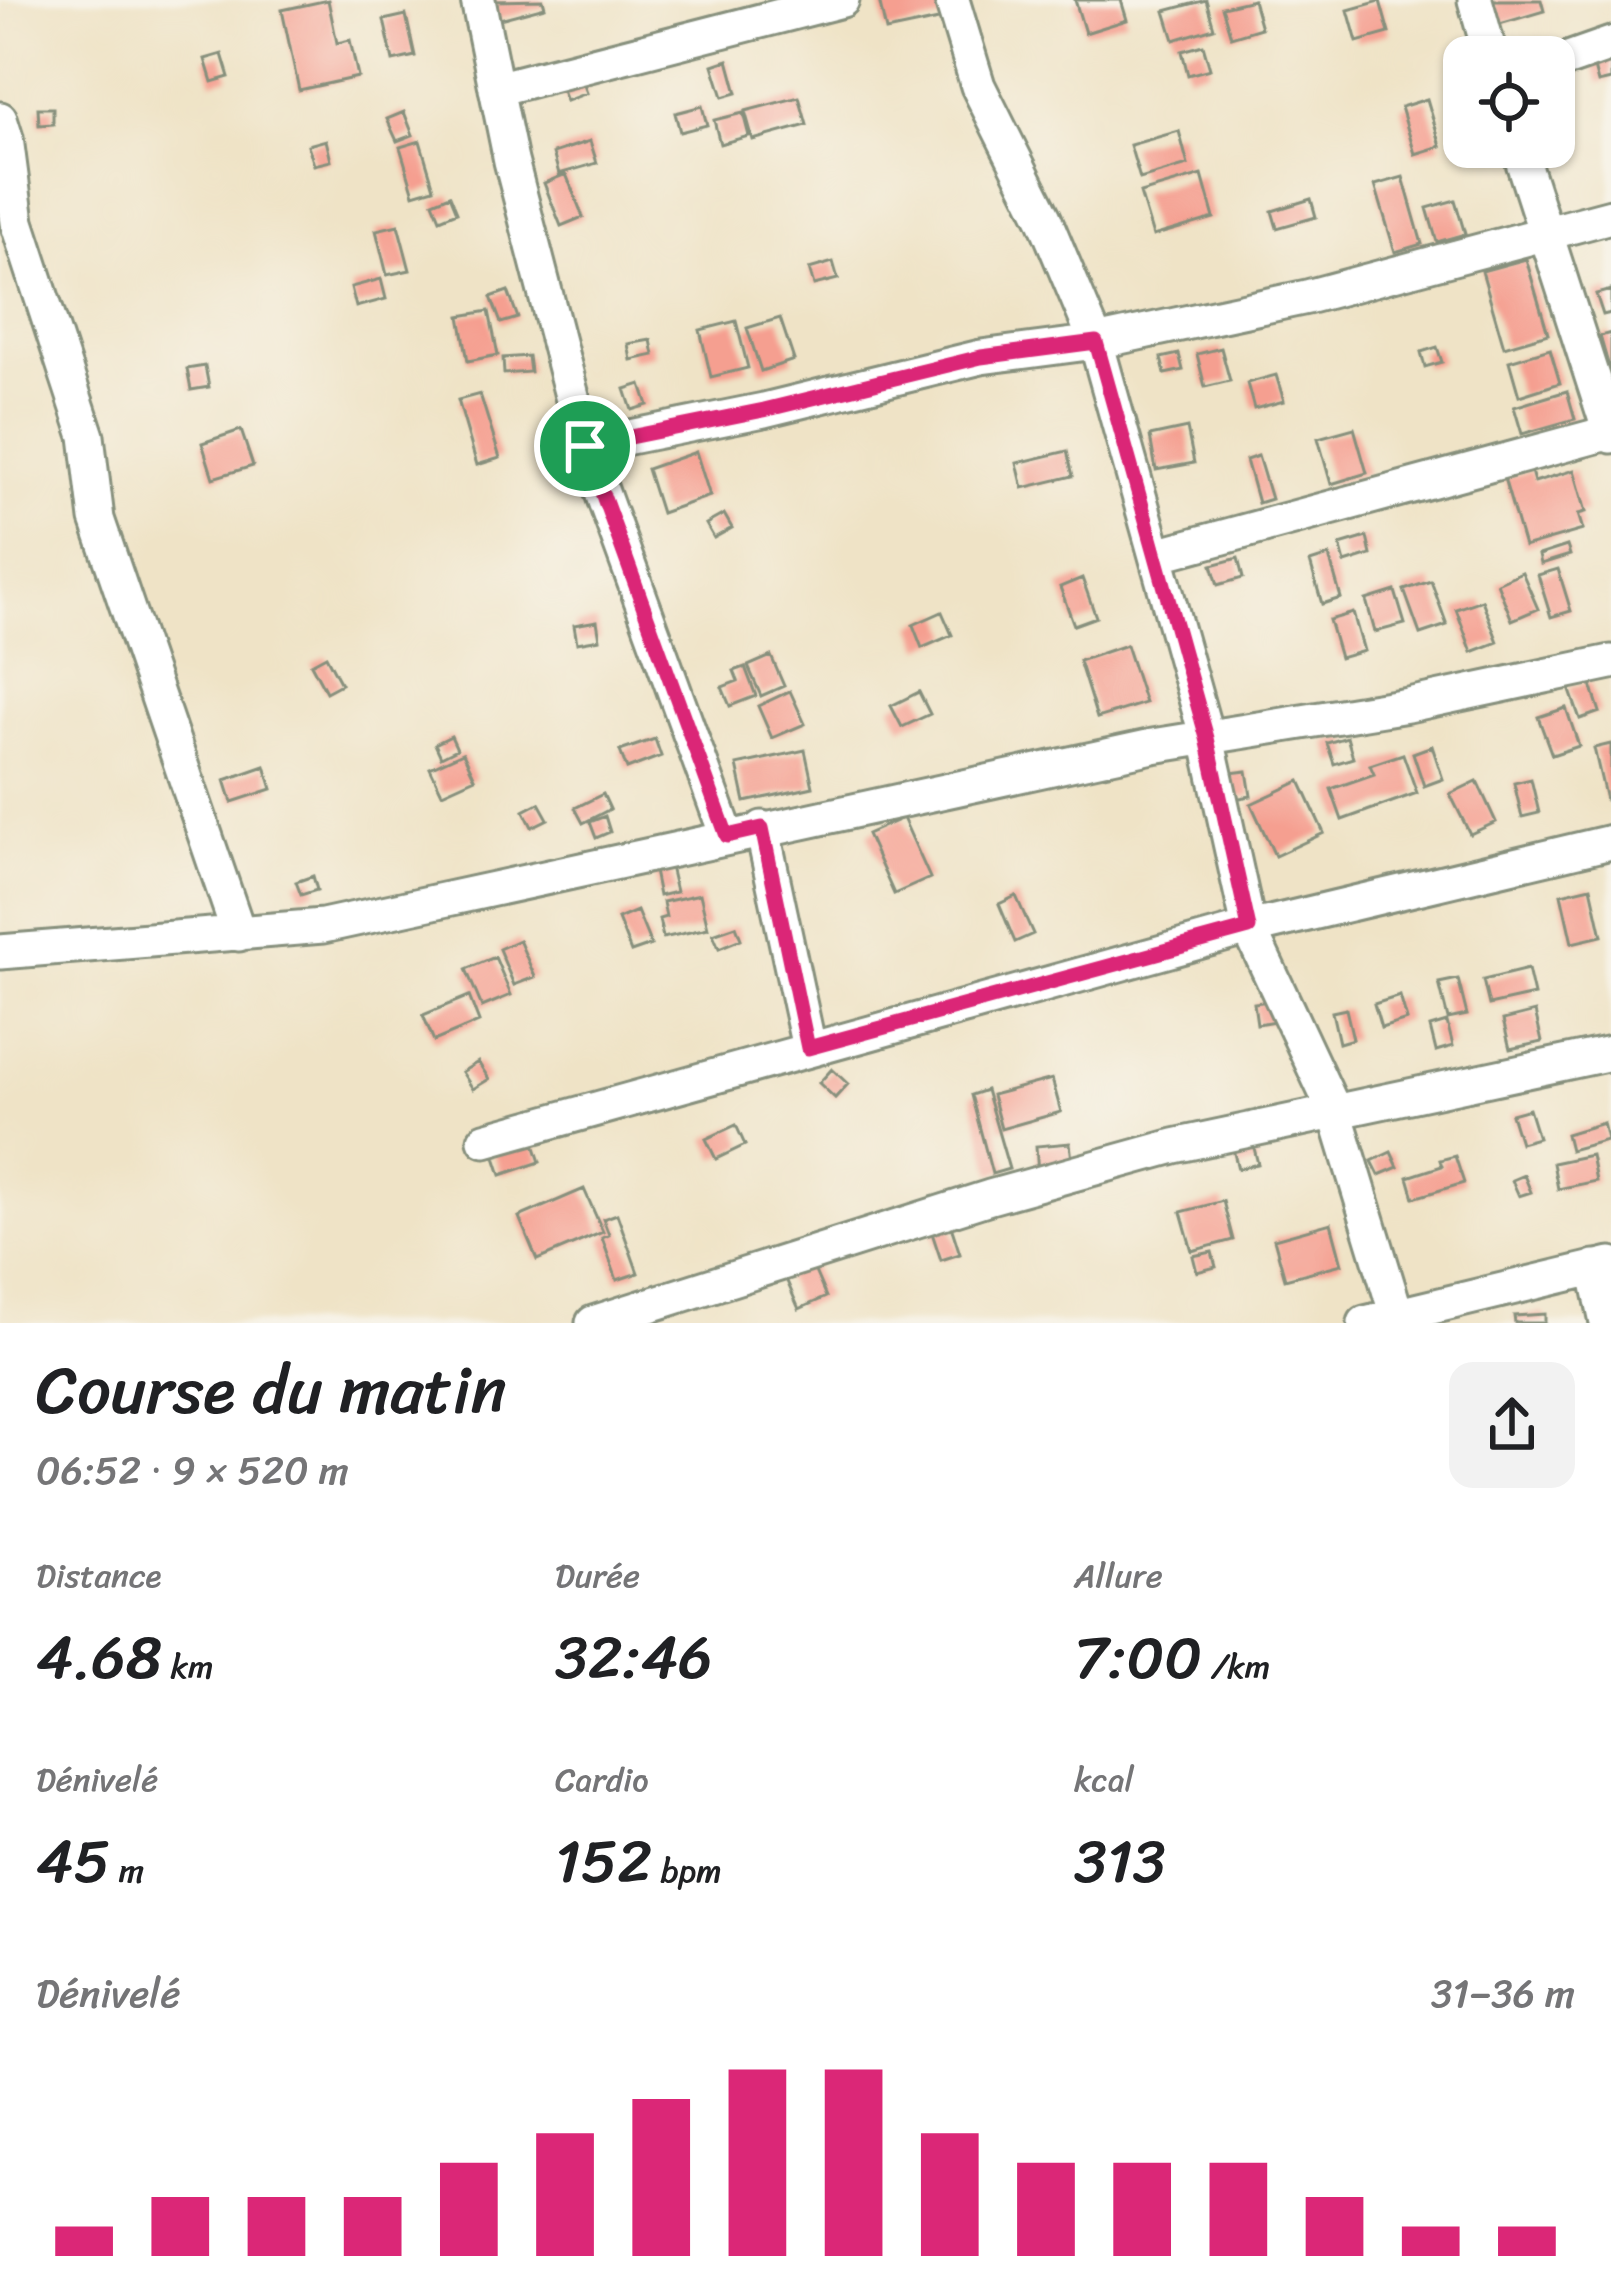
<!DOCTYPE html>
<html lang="fr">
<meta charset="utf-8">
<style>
body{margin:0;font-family:Sriracha,sans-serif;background:#f2f2f2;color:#202124;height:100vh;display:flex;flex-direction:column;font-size:45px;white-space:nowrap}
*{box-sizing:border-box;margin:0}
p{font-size:39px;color:#757577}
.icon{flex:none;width:66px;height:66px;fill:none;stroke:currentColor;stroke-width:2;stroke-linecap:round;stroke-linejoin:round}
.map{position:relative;height:1323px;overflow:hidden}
.details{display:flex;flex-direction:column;background:#fff;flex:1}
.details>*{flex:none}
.buttons{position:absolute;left:1443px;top:36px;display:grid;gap:24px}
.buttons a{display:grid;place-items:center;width:132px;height:132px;border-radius:24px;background:#fff;box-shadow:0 3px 9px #0004;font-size:60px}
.pin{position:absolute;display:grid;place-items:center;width:102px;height:102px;color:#fff;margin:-51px;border:6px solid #fff;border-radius:50%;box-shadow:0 3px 12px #0007}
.round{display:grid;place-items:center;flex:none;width:126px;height:126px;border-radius:24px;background:#f2f2f2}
.headline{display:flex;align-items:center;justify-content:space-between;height:204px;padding:0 36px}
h1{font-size:66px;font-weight:600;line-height:90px}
.stats{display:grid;grid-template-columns:repeat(3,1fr);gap:18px;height:204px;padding:12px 36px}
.stats div{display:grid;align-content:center}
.stats b{font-size:60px;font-weight:600}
.stats small{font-size:33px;font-weight:400}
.stats p{font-size:33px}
.chart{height:336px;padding:24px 36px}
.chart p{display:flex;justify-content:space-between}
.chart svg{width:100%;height:216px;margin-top:12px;stroke:#db2777;stroke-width:6}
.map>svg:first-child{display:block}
.building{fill:#f59f90}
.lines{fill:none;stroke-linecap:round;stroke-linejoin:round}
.minor-casing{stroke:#87907d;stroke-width:39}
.minor{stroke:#fff;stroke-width:33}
.route-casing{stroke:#fff;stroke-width:24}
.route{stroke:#db2777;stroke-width:15}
</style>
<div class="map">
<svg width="1611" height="1323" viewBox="0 0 1611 1323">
<rect width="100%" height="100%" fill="#f7f3e8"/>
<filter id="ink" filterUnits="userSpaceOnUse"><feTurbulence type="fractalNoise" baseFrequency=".00833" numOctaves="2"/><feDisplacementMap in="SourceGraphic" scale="24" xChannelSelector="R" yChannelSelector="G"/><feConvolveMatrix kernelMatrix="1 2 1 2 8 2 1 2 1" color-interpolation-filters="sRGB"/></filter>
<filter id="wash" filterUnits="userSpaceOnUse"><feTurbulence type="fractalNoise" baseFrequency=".004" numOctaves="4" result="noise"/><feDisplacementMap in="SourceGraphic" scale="48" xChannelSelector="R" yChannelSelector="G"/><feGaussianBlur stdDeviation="2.7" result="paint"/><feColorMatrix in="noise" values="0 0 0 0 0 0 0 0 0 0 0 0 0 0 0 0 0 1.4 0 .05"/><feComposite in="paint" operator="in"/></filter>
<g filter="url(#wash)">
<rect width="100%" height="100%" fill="#efe3c6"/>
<g id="blocks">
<!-- building -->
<path class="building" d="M328,0L337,43L350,40L358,77L299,90L282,10Z
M543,0L545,7L496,20L491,1Z
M879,0H938L943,19L886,31Z
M1075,0H1121L1127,20L1085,33Z
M1206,0L1214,28L1174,40L1165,11Z
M1253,0L1261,28L1231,37L1222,7Z
M1493,0H1541L1544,11L1500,24Z
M1380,1L1389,33L1357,42L1348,10Z
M406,15L415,56L393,61L384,20Z
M1203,45L1210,69L1188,75L1182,51Z
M222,54L229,77L212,82L205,59Z
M1611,55V80L1598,83L1592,60Z
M728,60L737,93L723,97L713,65Z
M580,75L587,93L566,101L559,83Z
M799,97L807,125L753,140L745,111Z
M1427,99L1441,146L1415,154L1401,107Z
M702,106L707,125L680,132L675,113Z
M38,108H53V124L39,125Z
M404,112L413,135L397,141L387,119Z
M743,113L749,136L720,144L714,120Z
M1179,131L1188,165L1140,179L1130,145Z
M326,140L331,161L314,165L308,145Z
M420,141L434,188L414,194L400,147Z
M590,141L597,163L559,174L553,153Z
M566,174L583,217L561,226L544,183Z
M1202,175L1214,218L1153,236L1140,193Z
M1403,177L1422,244L1395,252L1375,185Z
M450,195L457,212L440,219L433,202Z
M1311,199L1316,217L1277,228L1272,211Z
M1455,200L1465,234L1437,242L1427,208Z
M398,225L410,270L387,275L376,230Z
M1526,259L1548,334L1504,347L1482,271Z
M833,262L838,279L814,285L809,269Z
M381,279L386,299L356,307L351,287Z
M1611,290V313L1603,315L1596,294Z
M508,291L518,318L501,323L491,297Z
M489,311L498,355L468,361L460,316Z
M780,318L794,360L761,371L747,328Z
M736,321L748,368L711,377L700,330Z
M1611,333V371H1610L1600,336Z
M651,340L654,355L631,360L628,344Z
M1437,347L1442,362L1425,367L1421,352Z
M1221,348L1230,381L1205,387L1197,354Z
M1550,349L1560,383L1519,396L1509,361Z
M1179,354L1183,370L1165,374L1161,358Z
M528,356L530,372L504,374L503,358Z
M205,366L209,387L191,390L187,369Z
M1276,375L1284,401L1254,409L1247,383Z
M641,384L648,405L632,410L625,389Z
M1567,391L1575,419L1522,434L1514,407Z
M480,394L500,458L477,465L458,400Z
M1187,428L1194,463L1156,470L1150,436Z
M1354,428L1367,473L1331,484L1318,438Z
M241,430L253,466L213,478L202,443Z
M1067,451L1073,476L1023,488L1017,463Z
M696,452L710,496L661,513L647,469Z
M1258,456L1271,499L1258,503L1246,460Z
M1574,470L1586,512L1578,514L1583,530L1524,547L1504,478L1531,471L1534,482Z
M724,514L732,528L714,538L706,524Z
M1367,537L1371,555L1345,563L1340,545Z
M1567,546L1570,555L1541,564L1539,555Z
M1329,556L1341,598L1322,604L1310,562Z
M1238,558L1243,578L1218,585L1212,565Z
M1558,569L1571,611L1551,617L1538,575Z
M1522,572L1538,609L1512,620L1497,583Z
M1082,578L1096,617L1074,625L1060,587Z
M1431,581L1447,625L1420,634L1404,590Z
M1395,591L1405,624L1375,632L1366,600Z
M1482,600L1498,642L1472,652L1456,609Z
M942,612L952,635L922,648L913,625Z
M1353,613L1364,651L1340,658L1329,620Z
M597,621L600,639L577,643L574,625Z
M1126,645L1145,703L1097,718L1079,661Z
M326,656L341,684L326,692L311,664Z
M771,656L784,686L761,696L748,666Z
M745,667L756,696L730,706L722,687L738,681L734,671Z
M1590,682L1600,712L1580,719L1569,688Z
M790,691L805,724L772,738L758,706Z
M919,692L930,714L902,727L891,706Z
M1566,708L1579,746L1552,755L1538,717Z
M451,736L457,749L441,757L435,744Z
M1347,737L1353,758L1334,764L1327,743Z
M655,739L661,756L627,769L620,751Z
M1611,744V798L1606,800L1594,748Z
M1432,746L1443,779L1424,786L1413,753Z
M805,750L813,787L745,802L737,765Z
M463,753L475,778L442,793L430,768Z
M1403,754L1417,793L1342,820L1331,789L1374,774L1370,765Z
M265,766L272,789L232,802L225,780Z
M1247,771L1251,796L1234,799L1230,773Z
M1531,779L1539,813L1522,817L1514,783Z
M1300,781L1324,833L1275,856L1251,804Z
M1477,781L1496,822L1470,834L1450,794Z
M603,794L610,809L583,823L575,808Z
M539,803L548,819L532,827L524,811Z
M605,816L610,832L596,838L590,822Z
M903,818L930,878L894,894L867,834Z
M668,858L676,892L659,896L652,861Z
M313,876L317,890L301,895L296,882Z
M1591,887L1602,936L1572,943L1561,894Z
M700,894L708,928L663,938L659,919L666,917L663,902Z
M1016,896L1033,934L1015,942L999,904Z
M637,911L651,945L631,952L618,919Z
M736,926L741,939L719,948L713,934Z
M519,940L535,977L514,985L499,949Z
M495,957L511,995L482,1007L466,969Z
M1528,969L1534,995L1489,1005L1483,980Z
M1458,979L1467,1015L1448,1019L1439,983Z
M469,996L479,1022L434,1041L423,1015Z
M1400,996L1407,1020L1381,1028L1374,1004Z
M1278,1000L1281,1020L1257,1024L1254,1003Z
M1346,1009L1353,1039L1339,1043L1332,1012Z
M1535,1012L1542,1042L1510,1049L1503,1020Z
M1447,1022L1453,1046L1436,1051L1430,1027Z
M478,1062L489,1079L473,1089L462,1072Z
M832,1069L848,1084L835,1098L819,1083Z
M1052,1079L1061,1112L1001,1129L992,1095Z
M986,1090L1009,1169L992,1174L971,1095Z
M1529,1109L1538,1138L1520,1143L1511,1114Z
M1603,1123L1607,1140L1570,1150L1566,1134Z
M736,1125L745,1145L716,1159L706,1139Z
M531,1135L540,1162L501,1175L492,1148Z
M1070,1143L1073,1170L1038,1173L1036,1146Z
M1253,1144L1258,1164L1238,1169L1233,1149Z
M1391,1152L1398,1167L1379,1175L1372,1161Z
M1591,1155L1596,1181L1558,1189L1553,1163Z
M1455,1156L1464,1183L1414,1198L1408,1177L1442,1166L1440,1160Z
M1524,1175L1531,1192L1519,1196L1512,1180Z
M584,1189L603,1232L537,1260L519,1217Z
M1223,1201L1233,1240L1192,1251L1181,1212Z
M617,1214L638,1273L617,1280L602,1238L609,1235L603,1219Z
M950,1223L960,1254L941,1260L931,1230Z
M1331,1223L1342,1264L1285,1279L1274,1239Z
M1212,1252L1216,1267L1197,1272L1193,1256Z
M810,1260L826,1297L799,1309L783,1272Z
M1545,1314V1323H1515L1514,1316Z"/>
</g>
</g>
<g filter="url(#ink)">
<use href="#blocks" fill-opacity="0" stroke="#87907d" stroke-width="3"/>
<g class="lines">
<defs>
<path id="minor" d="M478,0L511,161L585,446L727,836
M952,0L978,86L1044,218L1096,342L1207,738L1249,928L1335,1112L1397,1316
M1475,0L1491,57
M1554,64L1611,44
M496,89L842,0
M0,119L6,138L17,222L87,436L97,519L239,934
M1518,147L1611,436
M585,446L764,410L981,357L1096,342L1307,297L1611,216
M1157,555L1611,432
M762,828L809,1048
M0,952L323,926L1153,746L1408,705L1611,662
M485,1140L1249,928L1611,842
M1595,1267L1607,1323
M593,1323L990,1197L1174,1146L1611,1053
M1365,1323L1611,1264"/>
</defs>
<!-- minor casing -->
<use href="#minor" class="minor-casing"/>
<!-- minor -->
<use href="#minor" class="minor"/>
</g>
</g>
<g class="lines" filter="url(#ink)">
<defs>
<path id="route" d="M1096,342L1207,738L1249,928L808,1048L762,828L727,836L585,446L764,410L981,357Z"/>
</defs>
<!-- route casing -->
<use href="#route" class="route-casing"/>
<!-- route -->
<use href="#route" class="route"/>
</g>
</svg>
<div class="buttons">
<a><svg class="icon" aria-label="locate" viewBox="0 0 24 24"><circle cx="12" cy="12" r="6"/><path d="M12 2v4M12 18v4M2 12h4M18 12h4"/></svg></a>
</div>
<div class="pin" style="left:585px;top:446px;background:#1e9e55"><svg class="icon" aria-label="arrive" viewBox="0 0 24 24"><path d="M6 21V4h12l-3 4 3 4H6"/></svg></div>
</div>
<section class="details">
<div class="headline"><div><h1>Course du matin</h1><p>06:52 · 9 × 520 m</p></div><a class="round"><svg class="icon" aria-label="share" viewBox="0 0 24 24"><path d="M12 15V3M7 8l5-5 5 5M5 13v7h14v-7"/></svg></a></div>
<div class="stats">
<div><p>Distance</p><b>4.68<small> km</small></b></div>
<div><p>Durée</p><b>32:46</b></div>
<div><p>Allure</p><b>7:00<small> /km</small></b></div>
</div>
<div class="stats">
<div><p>Dénivelé</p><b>45<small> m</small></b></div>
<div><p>Cardio</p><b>152<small> bpm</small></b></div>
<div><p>kcal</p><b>313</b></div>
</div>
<div class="chart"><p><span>Dénivelé</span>31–36 m</p>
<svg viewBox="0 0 160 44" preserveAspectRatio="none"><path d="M5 44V38M15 44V32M25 44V32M35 44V32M45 44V25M55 44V19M65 44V12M75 44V6M85 44V6M95 44V19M105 44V25M115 44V25M125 44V25M135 44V32M145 44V38M155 44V38"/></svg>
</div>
</section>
